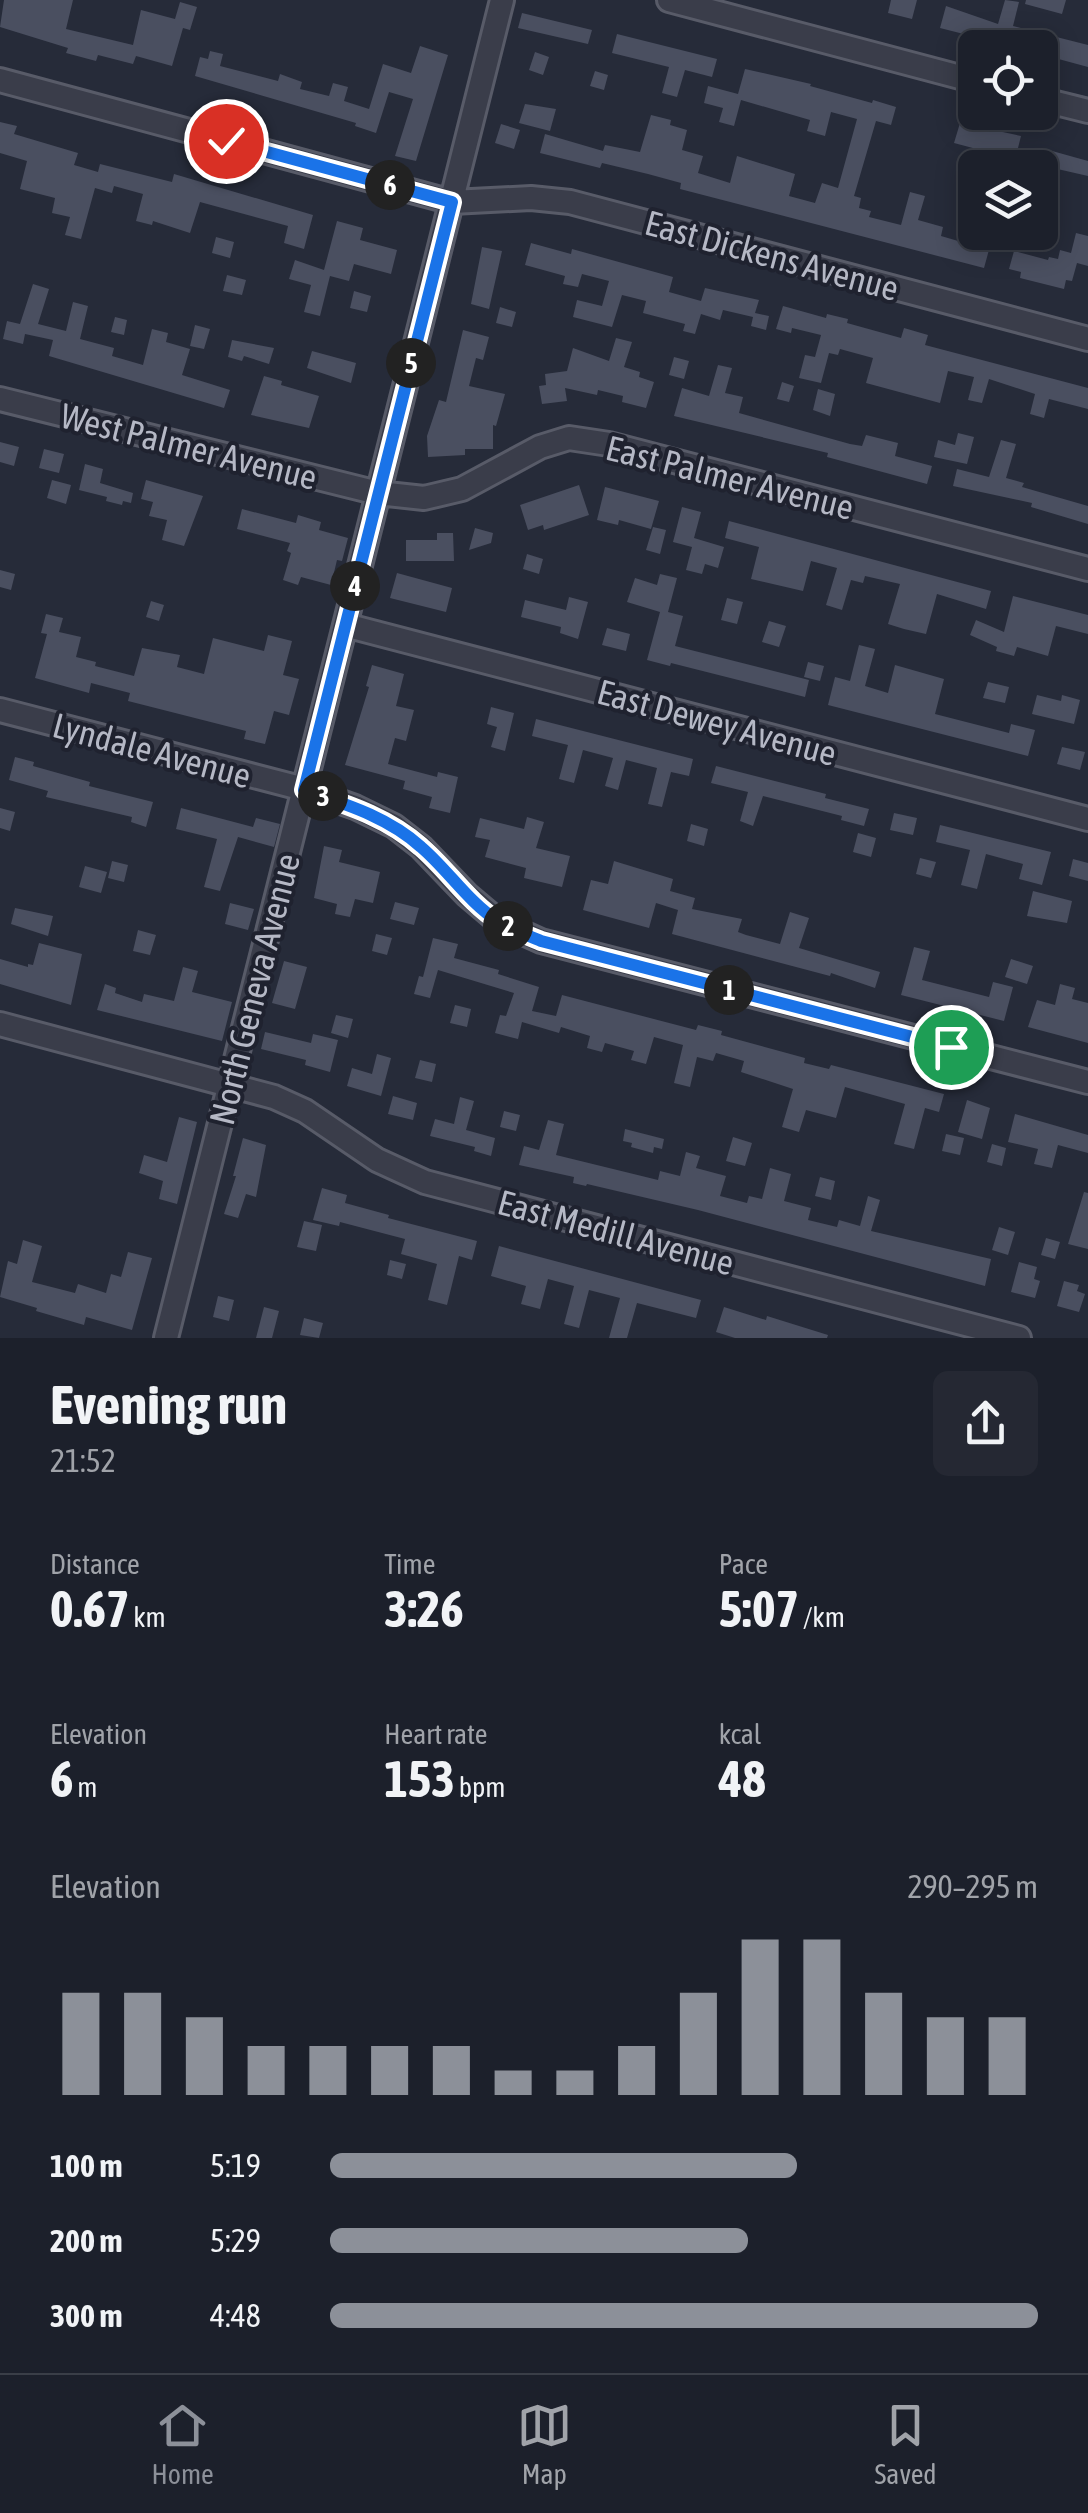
<!DOCTYPE html>
<meta charset="utf-8">
<style>
body{margin:0;font-family:"Asap Condensed",sans-serif;background:#252833;color:#f1f3f6;height:100vh;display:flex;flex-direction:column;font-size:38px;white-space:nowrap}
*{box-sizing:border-box;margin:0}
p{font-size:32px;color:#a0a3a9}
.icon{flex:none;width:55px;height:55px;fill:none;stroke:currentColor;stroke-width:2;stroke-linecap:round;stroke-linejoin:round}
.map{position:relative;height:1338px;overflow:hidden}
.side{display:flex;flex-direction:column;background:#1c202b;flex:1}
.side>*{flex:none}
.fabs{position:absolute;left:958px;top:30px;display:grid;gap:20px}
.fabs a{display:grid;place-items:center;width:100px;height:100px;border-radius:15px;background:#1c202b;box-shadow:0 5px 25px #0003,0 0 0 2px #3a3e47;font-size:50px}
.pin{position:absolute;display:grid;place-items:center;width:85px;height:85px;color:#fff;margin:-42px;border:5px solid #fff;border-radius:50%;box-shadow:0 2px 10px #0007}
.km{position:absolute;width:50px;height:50px;margin:-25px;border-radius:50%;background:#222;color:#fff;font-size:28px;line-height:50px;text-align:center}
.round{display:grid;place-items:center;flex:none;width:105px;height:105px;border-radius:15px;background:#252833}
.summary{display:flex;align-items:center;justify-content:space-between;height:170px;padding:0 50px}
h1{font-size:55px;font-weight:700;line-height:75px}
.stats{display:grid;grid-template-columns:repeat(3,1fr);gap:15px;height:170px;padding:10px 50px}
.stats div{display:grid;align-content:center}
.stats b{font-size:50px;font-weight:700}
.stats small{font-size:28px;font-weight:400}
.stats p{font-size:28px}
.chart{height:280px;padding:20px 50px}
.chart p{display:flex;justify-content:space-between}
.chart svg{width:100%;height:180px;margin-top:10px;stroke:#8c9099;stroke-width:6}
ul{padding:0 50px;list-style:none;font-size:32px}
li{display:grid;grid-template-columns:160px 120px 1fr;align-items:center;height:75px}
li i{height:25px;border-radius:12px;background:#8c9099}
.tab-bar{display:flex;justify-content:space-around;align-items:center;height:140px;border-top:2px solid #3a3e47;background:#1c202b;font-size:28px;color:#a0a3a9}
.tab-bar a{display:grid;justify-items:center;gap:5px}
.tab-bar .on{color:#8c9099}
.map>svg:first-child{display:block}
.building{fill:#4a4f60}
.lines{fill:none;stroke-linecap:round;stroke-linejoin:round}
.minor-casing{stroke:#585b68;stroke-width:28}
.minor{stroke:#3a3d4a;stroke-width:22}
.route-casing{stroke:#fff;stroke-width:20}
.route{stroke:#1a73e8;stroke-width:12}
.labels{text-anchor:middle;dominant-baseline:central;stroke-width:8;stroke-linejoin:round;paint-order:stroke}
.street-label{font-size:35px;fill:#b5b8c5;stroke:#1f222f}
</style>
<div class="map">
<svg width="1088" height="1338" viewBox="0 0 1088 1338">
<rect width="100%" height="100%" fill="#262b39"/>
<!-- building -->
<path class="building" d="M4,0H73L66,29L133,45L141,10L175,19L180,2L197,7L190,30L183,28L172,66L136,56L133,64L98,55L96,61L66,53L68,48L0,27Z
M891,0H917L912,19L888,13Z
M1005,0L1019,2L1013,26L1088,45V67L1040,54V48H1019L940,28L946,6L998,24Z
M1026,0H1066L1062,14L1025,4Z
M522,13L592,30L588,44L518,28Z
M617,34L717,59L712,77L685,70L677,97L662,93L669,67L612,53Z
M420,46L448,55L416,161L395,156L413,99L389,92L376,133L355,126L356,123L195,76L200,57L208,59L210,51L223,54L220,66L278,81L280,74L302,82L300,89L329,96L333,83L348,87L344,101L369,109L383,64L411,73Z
M535,52L549,57L543,75L529,70Z
M745,69L811,84L810,86L872,103L873,100L896,107L891,125L876,121L854,196L861,198L859,208L871,211L869,217L901,225L910,192L925,196L918,220L943,227L941,236L965,243L968,232L992,239L984,268L680,189L681,183L648,174L602,163L600,168L540,153L545,134L603,151L605,145L640,152L651,115L671,120L670,125L687,130L682,150L703,156L698,173L730,183L737,156L795,174L789,196L815,203L822,183L838,188L857,119L831,112L825,136L807,131L810,120L741,100L734,126L719,122L723,108L704,103L708,86L738,94Z
M595,71L608,75L604,90L590,86Z
M525,104L556,109L550,131L519,123Z
M0,122L17,126L14,134L78,153L74,165L98,172L100,164L172,182L174,174L313,215L304,249L284,243L288,226L200,202L190,233L153,221L152,225L136,221L143,194L114,186L112,193L95,188L81,239L65,235L70,217L52,213L55,198L20,189L27,161L0,153Z
M960,123L1021,136L1013,168H979L984,151L954,143Z
M501,124L520,130L514,149L495,143Z
M1045,149L1088,161V176L1040,165Z
M337,221L363,228L360,240L397,250L391,274L354,264L349,281L330,276L320,316L304,312L311,285L289,279L295,260L324,270Z
M1076,233L1088,236V266L1077,263L1072,281L1066,280L1064,289L1020,278L1021,272L1009,269L1014,251L1048,260L1049,257L1058,259L1060,250L1071,253Z
M216,237L234,242L230,258L212,253Z
M531,243L571,254L572,249L673,277L669,292L701,301L705,288L759,300L755,313L769,316L766,330L751,326L753,317L723,310L720,320L701,314L695,334L683,331L685,324L643,313L646,301L622,295L612,327L573,317L577,300L602,306L609,281L582,274L578,287L563,284L565,276L525,265Z
M482,247L502,251L489,309L471,304Z
M227,275L246,280L242,295L223,291Z
M33,284L49,289L38,324L66,331L73,302L88,306L80,339L114,348L112,356L143,365L152,329L168,333L166,342L190,349L182,375L230,390L224,408L49,356L53,340L25,334L23,344L3,339L7,321L20,324Z
M354,291L371,296L367,312L350,308Z
M783,306L826,318L827,314L848,319L847,323L901,338L904,328L928,335L925,345L1088,388V409L1049,399L1044,418L1030,414L1035,394L989,379L982,403L968,400L974,377L948,371L940,403L866,383L873,358L840,349L838,355L829,353L821,383L799,378L805,355L815,357L821,335L792,328L791,333L776,329Z
M500,307L516,312L512,327L496,323Z
M115,317L127,320L124,335L111,332Z
M195,325L210,329L204,349L190,346Z
M463,330L489,337L483,360L476,358L469,386L505,394L496,426L493,425V449H465V455L428,457L427,436L439,400L446,402Z
M616,338L632,342L624,367L640,372L639,377L654,382L646,408L622,402L623,396L598,390L597,395L565,388L567,401L542,404L539,386L546,385L545,374L567,371L573,348L609,361Z
M232,340L274,348L269,364L244,356L242,361L228,357Z
M312,351L356,363L351,383L307,368Z
M674,357L689,361L684,379L669,375Z
M718,365L732,368L725,393L743,397L739,413L850,444L862,446L866,435L898,443L895,456L932,466L927,484L827,457L828,453L674,416L682,388L709,396Z
M264,376L282,381L281,385L319,396L309,428L251,415Z
M782,382L794,386L789,402L777,399Z
M818,389L835,394L830,416L813,410Z
M958,433L974,437L967,464L934,457L938,440L955,445Z
M1001,440L1016,444L1006,478L1024,483L1022,487L1088,506V524L1031,507L1032,503L953,486L957,469L989,477Z
M0,442L19,447L14,466L0,462Z
M44,449L64,454L59,473L39,468Z
M85,464L103,469L100,483L133,493L131,503L123,501L122,505L106,501L107,497L79,490Z
M52,480L71,485L66,504L47,498Z
M146,480L203,496L184,546L162,540L167,520L149,516L153,502L141,499Z
M579,485L589,515L544,530L543,525L528,530L520,505Z
M605,487L659,501L651,529L619,520L618,525L597,520Z
M682,507L701,512L694,538L724,547L718,568L705,564L702,574L686,570L692,547L673,542Z
M242,509L296,523L298,515L321,522L319,530L348,538L342,561L337,560L331,585L301,577L298,585L283,580L291,553L287,551L290,543L237,529Z
M729,521L991,591L986,609L937,594L926,634L904,629L888,624L900,584L865,576L863,583L851,580L842,610L826,605L837,568L811,561L803,591L751,579L759,547L725,538Z
M653,527L666,530L660,554L646,550Z
M475,528L493,533L491,543L469,550Z
M437,533H453L454,561H406V540H437Z
M527,554L543,559L539,574L523,569Z
M0,570L15,574L11,590L0,587Z
M397,573L452,588L446,612L390,598Z
M660,574L677,578L668,612L683,616L675,646L809,680L805,697L671,663L670,666L647,660L660,612L627,602L635,578L657,585Z
M1013,596L1088,615V634L1056,626L1048,656L1017,647L1014,656L996,651L997,647L970,635L976,620L1004,632Z
M569,597L588,602L578,639L560,633L561,627L521,617L525,600L566,610Z
M727,598L743,602L737,624L721,620Z
M151,601L164,605L159,621L146,617Z
M46,614L63,618L59,632L81,637L76,657L96,662L95,666L134,676L142,648L180,655L177,667L204,674L213,638L264,651L268,635L292,641L283,675L299,679L289,715L274,711L265,744L244,739L246,731L128,701L130,693L91,683L89,693L35,678L47,634L41,633Z
M769,621L786,626L779,647L762,642Z
M607,628L630,634L626,651L602,645Z
M859,645L875,649L865,686L888,693L895,665L944,679L935,714L1009,733L1011,724L1035,730L1028,756L828,705L835,677L850,681Z
M808,662L824,666L820,681L804,677Z
M372,665L404,674L396,706L414,710L406,741L395,738L388,764L437,777L438,772L458,777L450,813L429,808L432,797L403,789L405,781L345,765L369,687L366,686Z
M988,682L1009,687L1005,703L983,698Z
M1037,695L1061,701L1062,695L1080,700L1074,724L1032,714Z
M491,707L514,713L505,751L491,747L497,727L487,724Z
M536,719L693,759L689,776L671,772L662,807L648,804L657,768L626,760L618,790L605,786L613,758L583,750L574,783L559,779L568,745L532,736Z
M1062,747L1085,752L1080,770L1057,764Z
M15,757L34,762L33,766L90,782L89,786L153,802L146,827L131,822L132,817L46,797L48,791L9,780Z
M716,766L826,794L825,798L869,809L864,826L841,820L842,816L763,796L753,826L740,821L748,792L711,783Z
M0,808L15,812L10,831L0,828Z
M181,808L253,827L256,818L280,824L274,847L238,837L220,891L204,887L217,839L176,829Z
M894,813L917,818L913,835L890,830Z
M527,817L544,822L536,848L570,856L562,887L524,878L526,868L485,857L490,840L475,837L480,818L524,829Z
M691,824L708,829L704,846L687,841Z
M940,825L1051,852L1042,885L1019,879L1023,864L986,854L977,889L961,885L970,850L936,842Z
M858,833L876,838L871,857L853,852Z
M324,846L342,850L339,862L380,872L373,903L355,899L350,917L335,914L337,904L314,898Z
M920,858L936,862L931,878L916,874Z
M1073,859L1088,863V881L1069,876Z
M112,861L128,865L124,882L108,878Z
M614,861L673,879L670,891L695,898L692,909L742,919L738,932L746,935L780,944L790,912L809,918L799,948L880,972L875,988L831,973L830,976L672,934L678,910L656,903L649,928L583,910L591,880L608,884Z
M85,866L107,872L101,893L79,887Z
M1033,891L1072,901L1067,923L1027,916Z
M395,902L419,908L414,925L390,919Z
M230,903L254,909L248,930L225,924Z
M15,908L53,916L48,936L11,924Z
M138,930L156,935L150,955L133,951Z
M376,934L392,938L387,955L372,951Z
M433,938L458,944L454,958L499,970L498,974L539,987L532,1011L556,1016L562,995L696,1030L698,1025L722,1031L721,1035L805,1058L804,1063L829,1069L831,1065L944,1094L939,1112L925,1108L914,1149L894,1144L905,1104L845,1087L836,1118L806,1110L799,1132L782,1127L793,1089L741,1072L744,1061L716,1053L713,1061L697,1057L690,1087L674,1083L683,1045L654,1037L646,1064L631,1060L634,1051L605,1043L602,1052L587,1048L590,1036L561,1027L559,1033L522,1022L518,1039L495,1033L500,1015L506,1016L514,993L438,970L430,998L414,994L419,976L423,977Z
M39,943L82,954L71,1005L0,984V959L28,967V964L33,965Z
M914,947L930,951L922,980L989,997L993,982L1013,987L1004,1021L901,995Z
M1011,959L1033,966L1027,984L1005,977Z
M284,961L307,967L295,1009L272,1003Z
M183,967L198,971L192,992L232,1002L222,1041L97,1010L105,984L116,988L115,993L142,1002L144,994L174,1001Z
M1060,984L1075,988L1072,999L1088,1003V1043L1028,1027L1037,1000L1055,1005Z
M455,1005L471,1009L467,1027L450,1023Z
M336,1015L353,1019L348,1038L331,1033Z
M265,1032L311,1043L313,1034L338,1040L330,1072L305,1065L306,1060L261,1049Z
M377,1054L391,1058L381,1096L347,1086L352,1068L372,1074Z
M420,1060L436,1064L432,1082L415,1078Z
M393,1096L417,1103L413,1120L388,1114Z
M460,1097L474,1101L466,1130L495,1138L491,1156L474,1151L475,1147L430,1136L435,1119L454,1124Z
M967,1100L990,1108L982,1139L958,1132Z
M504,1111L520,1115L516,1131L500,1127Z
M1015,1114L1088,1135V1153L1058,1145L1052,1168L1034,1164L1038,1149L1008,1142Z
M179,1117L197,1122L177,1204L159,1199L163,1181L139,1173L144,1155L167,1162Z
M548,1120L564,1124L556,1155L658,1180L660,1171L680,1176L686,1152L700,1156L696,1168L726,1176L720,1196L747,1203L749,1196L762,1199L770,1168L791,1174L784,1201L811,1208L808,1220L837,1227L839,1220L860,1226L868,1196L880,1200L871,1231L991,1259L985,1286L698,1210L587,1184L586,1186L573,1183L574,1177L519,1165L524,1146L539,1150Z
M625,1129L664,1139L662,1149L654,1147L653,1153L631,1147L632,1143L623,1141Z
M946,1134L964,1138L960,1155L942,1151Z
M733,1137L752,1143L745,1166L726,1161Z
M243,1138L266,1145L256,1197L246,1194L238,1218L224,1214L236,1176H233Z
M992,1144L1006,1148L1002,1166L987,1162Z
M820,1177L835,1181L831,1200L815,1196Z
M322,1188L347,1195L345,1203L389,1215L388,1218L477,1241L472,1260L459,1256L447,1305L428,1300L437,1264L401,1254L405,1239L340,1222L339,1226L313,1220Z
M1084,1192L1088,1193V1249L1068,1244Z
M304,1221L322,1225L316,1251L297,1247Z
M999,1227L1015,1232L1008,1255L992,1250Z
M1046,1238L1060,1242L1055,1259L1041,1255Z
M23,1240L42,1246L32,1282L75,1293L78,1284L106,1293L111,1274L121,1277L128,1252L152,1258L132,1330L86,1317L84,1325L36,1311L37,1308L0,1297L8,1261L17,1264Z
M499,1246L701,1300L696,1318L637,1303L627,1338H609L620,1298L589,1290L579,1328L564,1324L574,1286L548,1279L540,1309L521,1304L526,1286L491,1276Z
M390,1260L406,1264L402,1279L387,1275Z
M1019,1262L1037,1267L1034,1279L1040,1281L1035,1298L1011,1292Z
M1064,1281L1079,1285L1077,1291L1085,1294L1079,1312L1057,1306Z
M218,1296L234,1300L229,1321L213,1317Z
M264,1307L279,1311L272,1338H256Z
M724,1307L766,1320L767,1316L828,1335L827,1338H735L716,1332Z
M304,1318L323,1323L319,1338L300,1335Z"/>
<g class="lines">
<defs>
<path id="minor" d="M669,0L975,81
M0,80L452,202L531,198L570,202L1088,339
M1040,99L1088,111
M0,399L378,493L424,498L462,489L540,447L569,438L609,444L1088,569
M345,625L1088,819
M0,710L304,789L355,807L394,826L421,847L467,895L499,922L541,941L1088,1082
M0,1024L274,1097L305,1111L377,1160L425,1182L1019,1338
M166,1338L502,0"/>
</defs>
<!-- minor casing -->
<use href="#minor" class="minor-casing"/>
<!-- minor -->
<use href="#minor" class="minor"/>
</g>
<g class="lines">
<defs>
<path id="route" d="M226,141L452,202L304,790C345,804 388,817 421,847C448,870 468,902 499,922C512,930 527,935 541,941L951,1047"/>
</defs>
<!-- route casing -->
<use href="#route" class="route-casing"/>
<!-- route -->
<use href="#route" class="route"/>
</g>
<g class="labels">
<!-- street labels -->
<g class="street-label">
<text transform="translate(772 255) rotate(15)">East Dickens Avenue</text>
<text transform="translate(189 446) rotate(14)">West Palmer Avenue</text>
<text transform="translate(730 477) rotate(14)">East Palmer Avenue</text>
<text transform="translate(717 722) rotate(15)">East Dewey Avenue</text>
<text transform="translate(152 750) rotate(15)">Lyndale Avenue</text>
<text transform="translate(254 989) rotate(-76)">North Geneva Avenue</text>
<text transform="translate(616 1232) rotate(15)">East Medill Avenue</text>
</g>
</g>
</svg>
<div class="fabs">
<a><svg class="icon" aria-label="locate" viewBox="0 0 24 24"><circle cx="12" cy="12" r="6"/><path d="M12 2v4M12 18v4M2 12h4M18 12h4"/></svg></a>
<a><svg class="icon" aria-label="layers" viewBox="0 0 24 24"><path d="M12 4l9 5-9 5-9-5zM3 14l9 5 9-5"/></svg></a>
</div>
<div class="pin" style="left:951px;top:1047px;background:#1e9e55"><svg class="icon" aria-label="arrive" viewBox="0 0 24 24"><path d="M6 21V4h12l-3 4 3 4H6"/></svg></div>
<div class="pin" style="left:226px;top:141px;background:#d93025"><svg class="icon" aria-label="check" viewBox="0 0 24 24"><path d="M5 12l5 5 9-10"/></svg></div>
<b class="km" style="left:729px;top:990px">1</b>
<b class="km" style="left:508px;top:926px">2</b>
<b class="km" style="left:323px;top:796px">3</b>
<b class="km" style="left:355px;top:586px">4</b>
<b class="km" style="left:411px;top:363px">5</b>
<b class="km" style="left:390px;top:185px">6</b>
</div>
<section class="side">
<div class="summary"><div><h1>Evening run</h1><p>21:52</p></div><a class="round"><svg class="icon" aria-label="share" viewBox="0 0 24 24"><path d="M12 15V3M7 8l5-5 5 5M5 13v7h14v-7"/></svg></a></div>
<div class="stats">
<div><p>Distance</p><b>0.67<small> km</small></b></div>
<div><p>Time</p><b>3:26</b></div>
<div><p>Pace</p><b>5:07<small> /km</small></b></div>
</div>
<div class="stats">
<div><p>Elevation</p><b>6<small> m</small></b></div>
<div><p>Heart rate</p><b>153<small> bpm</small></b></div>
<div><p>kcal</p><b>48</b></div>
</div>
<div class="chart"><p><span>Elevation</span>290–295 m</p>
<svg viewBox="0 0 160 44" preserveAspectRatio="none"><path d="M5 44V19M15 44V19M25 44V25M35 44V32M45 44V32M55 44V32M65 44V32M75 44V38M85 44V38M95 44V32M105 44V19M115 44V6M125 44V6M135 44V19M145 44V25M155 44V25"/></svg>
</div>
<ul>
<li><b>100 m</b>5:19<i style="width:66%"></i></li>
<li><b>200 m</b>5:29<i style="width:59%"></i></li>
<li><b>300 m</b>4:48<i style="width:100%"></i></li>
</ul>
</section>
<nav class="tab-bar">
<a class="on"><svg class="icon" aria-label="home" viewBox="0 0 24 24"><path d="M3 11l9-7 9 7M6 9v11h12V9"/></svg>Home</a>
<a><svg class="icon" aria-label="map" viewBox="0 0 24 24"><path d="M3 6l6-2 6 2 6-2v14l-6 2-6-2-6 2zM9 4v14M15 6v14"/></svg>Map</a>
<a><svg class="icon" aria-label="saved" viewBox="0 0 24 24"><path d="M7 4h10v16l-5-4-5 4z"/></svg>Saved</a>
</nav>
